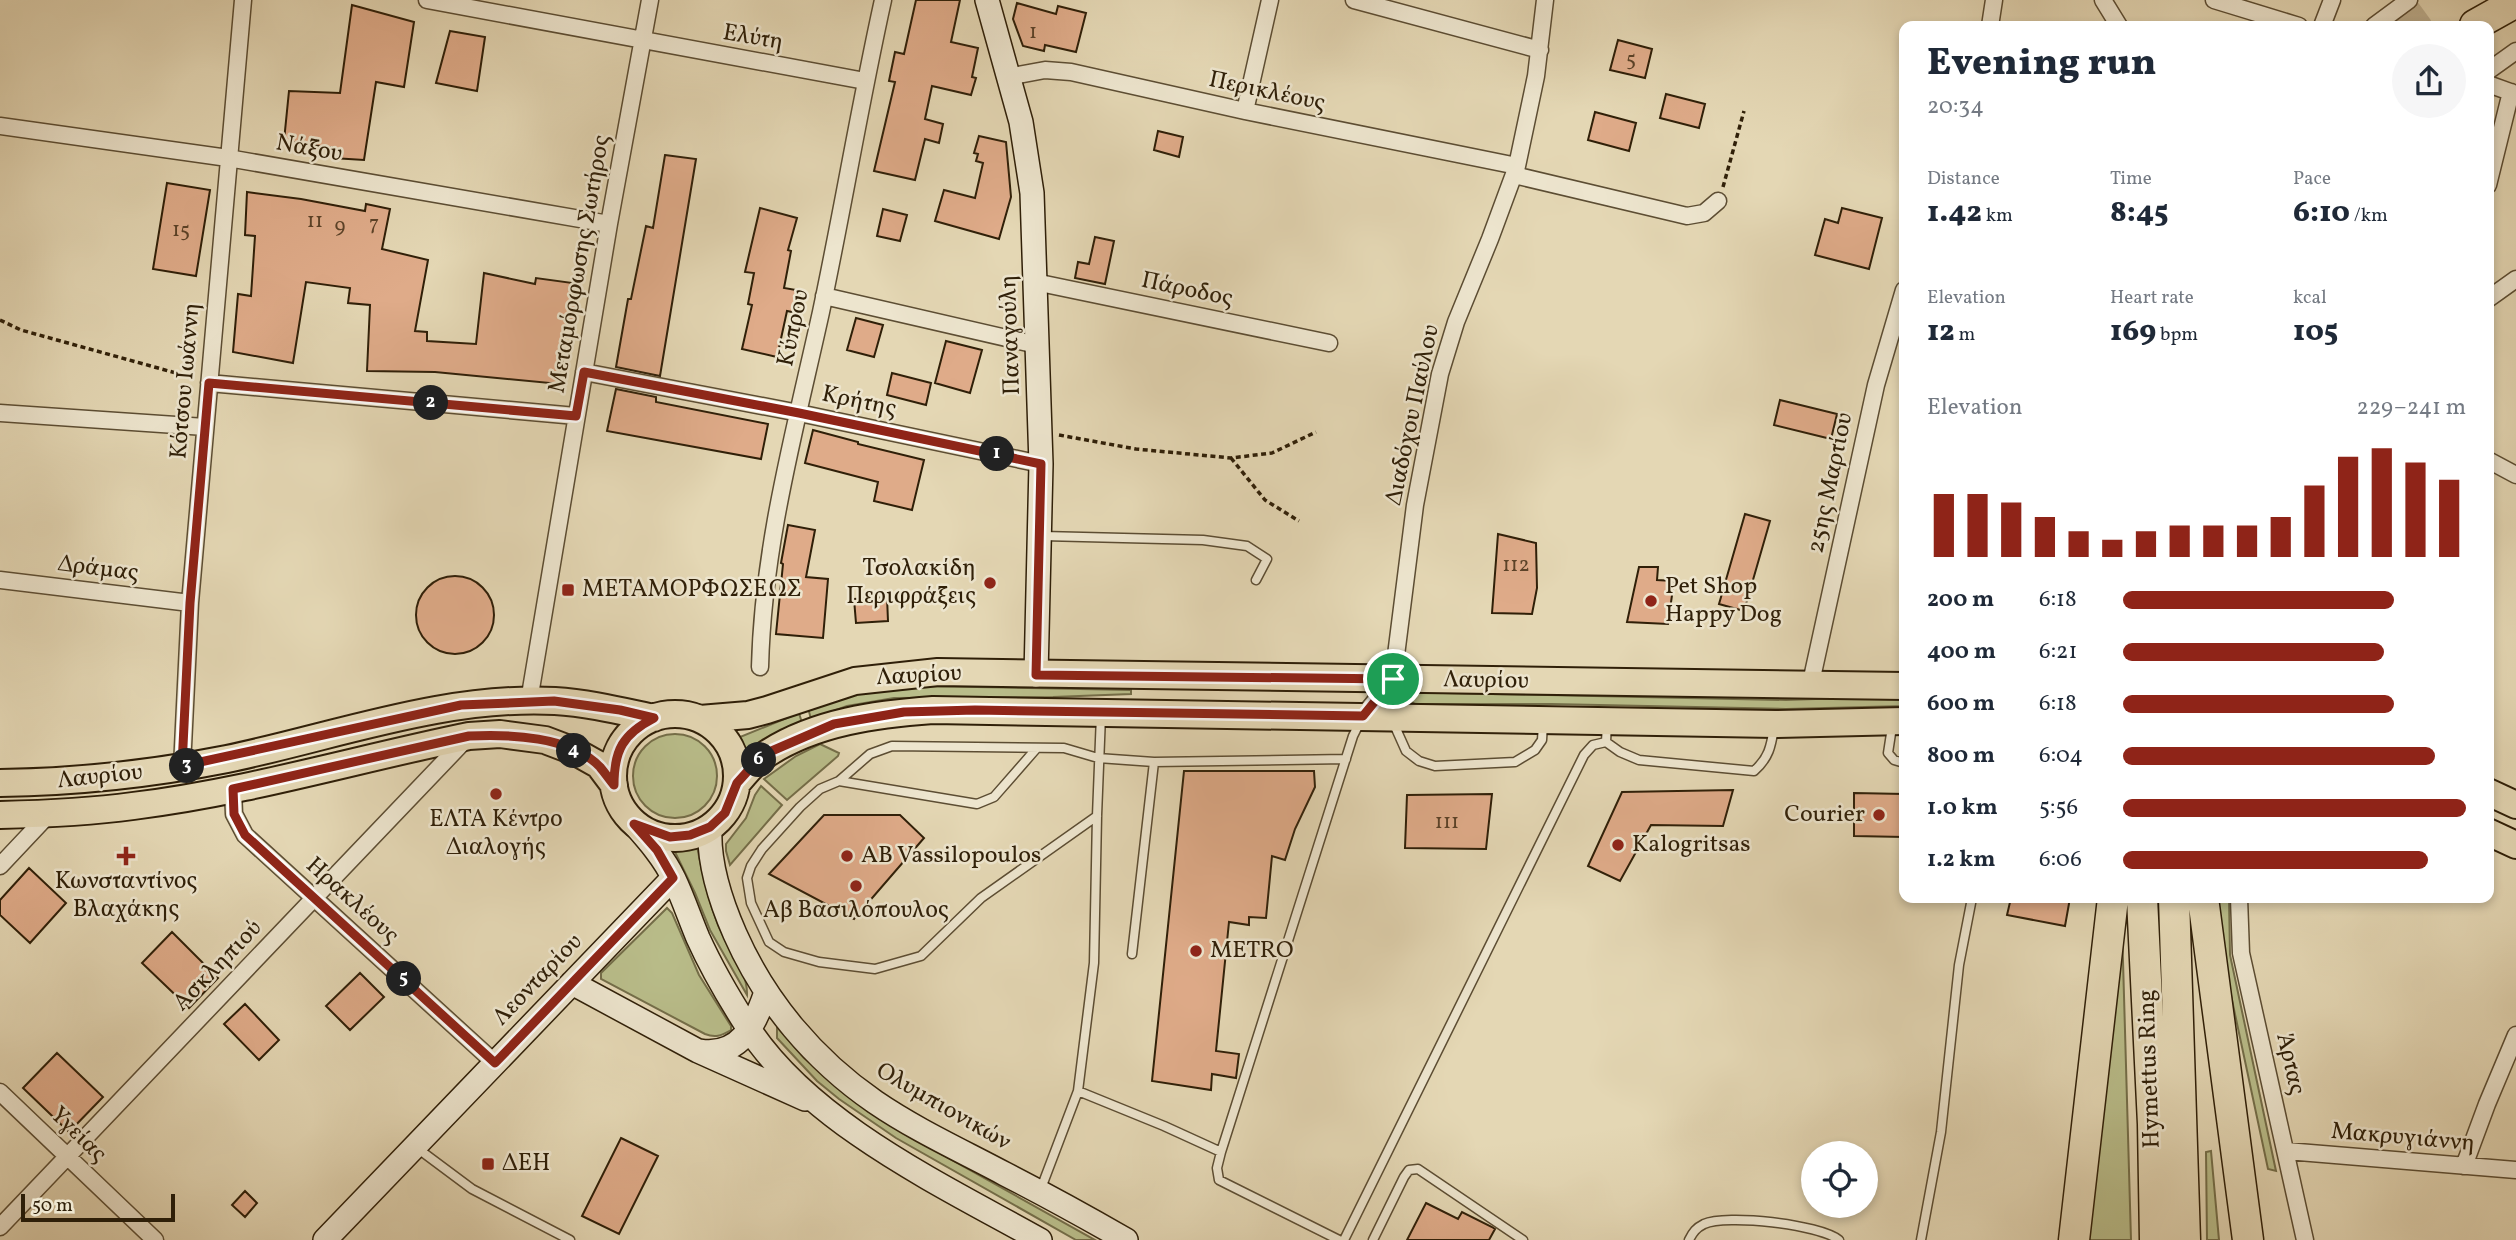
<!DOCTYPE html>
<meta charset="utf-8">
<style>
body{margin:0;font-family:Vollkorn,serif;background:#f6f6f7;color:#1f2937;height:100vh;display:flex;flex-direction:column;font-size:26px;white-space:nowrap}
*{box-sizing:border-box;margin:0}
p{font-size:23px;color:#747a83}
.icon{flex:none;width:38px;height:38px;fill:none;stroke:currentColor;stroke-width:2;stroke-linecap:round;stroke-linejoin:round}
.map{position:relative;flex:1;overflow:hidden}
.details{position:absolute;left:1899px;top:21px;width:595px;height:882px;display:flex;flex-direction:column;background:#fff;border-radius:14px;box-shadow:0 4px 10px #0003}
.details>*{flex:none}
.buttons{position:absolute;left:1801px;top:1141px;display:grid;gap:14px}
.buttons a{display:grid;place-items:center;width:77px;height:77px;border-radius:50%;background:#fff;box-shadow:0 4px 10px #0003;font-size:35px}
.scale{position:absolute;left:21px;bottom:18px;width:154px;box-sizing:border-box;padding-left:7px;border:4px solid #2f1f08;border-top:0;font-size:19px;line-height:24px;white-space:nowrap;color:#2f1f08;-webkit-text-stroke:5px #ede5ce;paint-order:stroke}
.pin{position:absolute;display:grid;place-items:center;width:60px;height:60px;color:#fff;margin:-30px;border:4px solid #fff;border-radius:50%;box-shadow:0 2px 7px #0007}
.km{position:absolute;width:35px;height:35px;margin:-18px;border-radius:50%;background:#222;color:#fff;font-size:19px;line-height:35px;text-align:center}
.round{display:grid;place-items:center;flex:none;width:74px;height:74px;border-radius:37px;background:#f6f6f7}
.summary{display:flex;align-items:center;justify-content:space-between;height:119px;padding:0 28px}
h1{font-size:38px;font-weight:800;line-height:52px}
.figures{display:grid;grid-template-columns:repeat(3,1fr);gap:10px;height:119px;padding:7px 28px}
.figures div{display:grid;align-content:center}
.figures b{font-size:30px;font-weight:800}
.figures small{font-size:19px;font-weight:400}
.figures p{font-size:19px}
.chart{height:196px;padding:14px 28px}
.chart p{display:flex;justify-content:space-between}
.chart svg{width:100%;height:126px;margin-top:7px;stroke:#8f2418;stroke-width:6}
ul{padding:0 28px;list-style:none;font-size:23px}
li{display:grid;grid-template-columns:112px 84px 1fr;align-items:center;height:52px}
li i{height:18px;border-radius:9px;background:#8f2418}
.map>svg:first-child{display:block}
.green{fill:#b9bd8a;stroke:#746e49;stroke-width:2}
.building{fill:#dfab89;stroke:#2f1f08;stroke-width:2}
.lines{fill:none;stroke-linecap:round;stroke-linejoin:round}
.highway-tunnel{stroke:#c0b292;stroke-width:30;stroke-dasharray:30 15;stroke-linecap:butt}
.lane-casing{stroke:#5c4d33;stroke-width:11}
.street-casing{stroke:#5c4d33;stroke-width:19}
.secondary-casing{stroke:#2f1f08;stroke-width:26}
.primary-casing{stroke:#2f1f08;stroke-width:30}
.highway-casing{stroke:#2f1f08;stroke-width:33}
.path{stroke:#2f1f08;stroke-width:3.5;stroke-dasharray:5 3.5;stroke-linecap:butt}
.lane{stroke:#ede5ce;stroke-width:8}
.street{stroke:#ede5ce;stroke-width:16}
.secondary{stroke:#ede5ce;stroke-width:23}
.primary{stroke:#e4d7b4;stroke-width:26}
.highway{stroke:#e4d7b4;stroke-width:30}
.route-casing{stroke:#fff;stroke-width:14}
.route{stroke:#8f2418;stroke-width:9}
.poi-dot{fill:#8f2418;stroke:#ede5ce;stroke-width:2.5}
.labels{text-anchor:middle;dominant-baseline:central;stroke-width:5;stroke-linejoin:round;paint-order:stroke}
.number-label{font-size:21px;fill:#5b4228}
.street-label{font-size:24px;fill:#2f1f08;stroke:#ede5ce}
.poi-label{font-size:24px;fill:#2f1f08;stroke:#ede5ce;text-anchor:start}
</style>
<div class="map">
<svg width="2516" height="1240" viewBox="0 0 2516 1240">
<rect width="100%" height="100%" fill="#e4d7b4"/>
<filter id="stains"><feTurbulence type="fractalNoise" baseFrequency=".00286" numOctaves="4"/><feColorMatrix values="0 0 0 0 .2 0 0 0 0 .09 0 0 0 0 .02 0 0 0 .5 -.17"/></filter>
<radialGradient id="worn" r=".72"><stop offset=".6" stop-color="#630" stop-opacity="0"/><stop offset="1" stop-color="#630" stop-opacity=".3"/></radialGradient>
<!-- green -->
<path class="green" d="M921,686L1131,690V694L1053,697L894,698L847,706L811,719L808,708L871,690Z
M1397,692L1786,700L1904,696V706L1786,709L1551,704H1415Z
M799,713L802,723L747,752L740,737Z
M633 776a42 42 0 1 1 84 0a42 42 0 1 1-84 0Z
M820,744L839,753L838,756L787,800L764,779L796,756Z
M761,786L782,805L730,865L726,851V844L746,818L755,795Z
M697,846C702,873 708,899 718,925C727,946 748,971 747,995L710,930L695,893L674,850Z
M2215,898H2229L2230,955L2276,1171L2268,1169L2229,986Z
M667,908L672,913L699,975L731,1026V1030C721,1036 715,1038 705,1034L601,979V973Z
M2122,926L2131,1240H2088Z
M777,1027L804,1058L824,1075L900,1131L1095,1240H1076L896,1138L839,1099L817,1081L777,1038Z
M2211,1151L2219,1240H2207L2206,1152Z"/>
<!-- building -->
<path class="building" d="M916,0H960L951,42L978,48L972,77L976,78L971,95L932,86L925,119L943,124L939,143L925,139L915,180L874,171L895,82L889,81L895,52L904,54Z
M1017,3L1056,14L1058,6L1086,13L1076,52L1045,45L1044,51L1023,46L1013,19Z
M352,5L414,22L404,87L376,82L364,160L333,158L335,148L284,141L289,91L340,93Z
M450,31L485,37L477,91L436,83Z
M1618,40L1652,49L1645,78L1610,70Z
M1666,94L1705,104L1699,128L1660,118Z
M1595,112L1636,123L1629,151L1588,140Z
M1158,131L1183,137L1179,157L1154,150Z
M979,136L1006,142L1011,197L999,239L935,221L944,190L975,198L983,163L976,161L978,154L974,153Z
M665,155L696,159L660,376L616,367L628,299H631L646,226L653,228Z
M167,183L210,190L196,276L153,269Z
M247,192L301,199L365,211L366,204L390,209L382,249L428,260L415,331L427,332V341L476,344L484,273L535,284L536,278L580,284L573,327L566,326L560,384L435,372L367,371L370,305L348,303L350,288L306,282L293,363L233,352L238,294L251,296L255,236L245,235Z
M760,208L797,218L788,250L791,251L784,288L802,291L797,313L787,311L777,357L742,349L752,305L748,304L754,273L745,272Z
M1842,208L1882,218L1869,269L1815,255L1825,219L1838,223Z
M883,209L907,215L900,241L877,236Z
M1095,237L1114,241L1105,284L1075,278L1078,262L1089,264Z
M856,318L883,325L874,357L847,350Z
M946,341L982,350L970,393L935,383Z
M892,373L931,383L926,405L887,395Z
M616,389L656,397V402L768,424L761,459L607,431Z
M1780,400L1837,414L1831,439L1774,425Z
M813,430L858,442V444L924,460L912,510L874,501L878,482L805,463Z
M1745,514L1770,521L1744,611L1719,604Z
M788,525L815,530L806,577L828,579L823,638L776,634L783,564L781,563Z
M1498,534L1536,543L1537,588L1532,614L1492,613Z
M1639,567H1658L1657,580L1674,581L1668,624L1627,622Z
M416 615a39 39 0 1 1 78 0a39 39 0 1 1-78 0Z
M887,597L888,621L856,623L854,599Z
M1184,771H1314L1315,787L1295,829L1285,860L1272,856L1266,918L1249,917V925L1229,922L1216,1051L1239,1054L1236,1078L1212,1074L1211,1090L1152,1081Z
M1733,790L1723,826L1651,825L1620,881L1588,866L1622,792Z
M1854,793L1904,794V837L1854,836Z
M1492,794L1486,849L1405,848L1407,795Z
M824,815H900L924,838L854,919L769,874Z
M29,868L66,903L30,943L0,915V900Z
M2011,898H2070L2065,926L2007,915Z
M172,932L218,978L189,1008L142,963Z
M360,973L384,997L350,1030L326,1006Z
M245,1004L279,1040L259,1060L224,1024Z
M57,1053L103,1097L69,1132L23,1088Z
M621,1138L658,1156L619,1234L582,1216Z
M245,1191L257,1203L245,1217L232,1205Z
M1426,1203L1458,1219L1462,1212L1492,1227L1495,1229L1489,1240H1407Z"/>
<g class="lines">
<!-- highway-tunnel -->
<path class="highway-tunnel" d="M2398,26L2434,0"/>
<defs>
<path id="lane" d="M1043,536L1203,540L1247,546L1267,559L1256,580
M1393,722L1406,751L1419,761L1435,766L1515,762L1535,750L1542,740L1543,724
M1607,723L1606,742L1620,752L1639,760L1754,771C1769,758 1771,746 1774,728
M1892,727L1888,753L1894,760L1904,763
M839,781L977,804L994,797L1036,749
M1097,816L981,898L921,956L875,969L819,962L784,952L769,942L751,903L747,878L751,866L762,849L800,807L820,789L839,781L870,754L892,746L1064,748L1098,758L1154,762L1346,759
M1132,954L1154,762
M1078,1091L1164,1126L1221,1152L1217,1168L1219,1180L1339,1240
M417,1148L472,1189L570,1240
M1221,1152L1353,736L1360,722
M1040,1191L1078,1091L1094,963L1097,816L1101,715
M1344,1240L1584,755L1593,745L1606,742
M1373,1240L1404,1177L1409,1170L1418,1169L1523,1240
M1689,1240C1693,1232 1696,1228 1704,1224C1726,1214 1819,1224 1839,1240
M1921,1240L1941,1132L1959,965L1972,898"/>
<path id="street" d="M427,0L865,81
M1354,0L1540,50
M2103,0L2119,26
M2214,0L2299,26
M1990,26L1994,0
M2322,26L2332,0
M2374,26L2409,0
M2488,71L2516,51
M1007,77L1045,70L1071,72L1245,111L1517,166
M2488,84L2516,94
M1245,111L1270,0
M0,126L228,158L609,224
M1514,175L1687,216L1704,213L1718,201
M2488,185L2511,92
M1035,282L1329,343
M824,296L1037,345
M2488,299L2516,279
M584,372L799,413L1041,464
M209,383L576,416
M0,413L205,427
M2488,460L2516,475
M0,580L190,603
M760,667C763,545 795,430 821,312C843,208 860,104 883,0
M1810,687L1876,385L1904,290
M529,701L609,224L650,0
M1363,716L1393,679L1415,505L1440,374L1456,322L1490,239L1517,166L1536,76L1545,0
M182,767L190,603L243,0
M233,789L234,814L245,835L495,1063
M0,866L49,814
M2239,898L2241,953L2305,1240
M0,1092L155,1240
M2286,1151L2516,1170
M2464,1166L2487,1104L2516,1035
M0,1227L467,738"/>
<path id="secondary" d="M987,0L1021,122L1032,193L1041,464L1036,675
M634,824C649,841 664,858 674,879C683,898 690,919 698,938C712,969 729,998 747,1026C809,1123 942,1185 1040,1240
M710,827C708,863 720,900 735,934C765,1002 814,1060 875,1102C916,1130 962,1151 1005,1174C1046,1195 1086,1217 1126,1240
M572,983L698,1051L805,1099
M700,1051C740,1057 755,1025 766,992
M325,1240L673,878"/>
<path id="primary" d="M613 776a62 62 0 1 1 124 0a62 62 0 1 1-124 0Z
M700,719L748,715L767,710L855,681L938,672L1904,686
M0,783C77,782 151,774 227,759C333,737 445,695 555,701C589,703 621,711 654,718
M737,783C747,772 755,760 768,753C816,722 877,714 933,710L1775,724L1904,721
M2488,792L2516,805
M0,815C45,814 89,812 133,806C247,792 357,759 469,736L500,734L545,740L574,751L599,765L614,785
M2488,832L2516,845"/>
<path id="highway" d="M2475,25L2516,2
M2142,898L2153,1124L2155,1240
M2174,898L2185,1240
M2203,898L2248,1240
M2074,1240L2113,898"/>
</defs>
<!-- lane casing -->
<use href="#lane" class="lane-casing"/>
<!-- street casing -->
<use href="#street" class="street-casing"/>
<!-- secondary casing -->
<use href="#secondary" class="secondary-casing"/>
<!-- primary casing -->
<use href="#primary" class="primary-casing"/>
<!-- highway casing -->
<use href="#highway" class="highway-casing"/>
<!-- path -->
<path class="path" d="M1723,187L1744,111
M0,320L21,330L194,378
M1059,435L1136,449L1231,458L1272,453L1316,432
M1231,458L1265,500L1299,521"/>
<!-- lane -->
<use href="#lane" class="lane"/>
<!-- street -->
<use href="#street" class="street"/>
<!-- secondary -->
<use href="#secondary" class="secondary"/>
<!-- primary -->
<use href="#primary" class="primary"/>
<!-- highway -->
<use href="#highway" class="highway"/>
</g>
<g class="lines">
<defs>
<path id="route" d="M584,372L799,413L1041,464L1036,675L1393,679L1363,716L975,710L904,712L834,724L767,753L755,763L737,783L725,813L710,827L690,835L670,837L634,824L657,850L673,878L495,1063L245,835L234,814L233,789L469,736C508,734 571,736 600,767C605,773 609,779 614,785C614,750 623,734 654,718L620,710L554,701L461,705L182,766L190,603L209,383L576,416Z"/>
</defs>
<!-- route casing -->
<use href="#route" class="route-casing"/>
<!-- route -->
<use href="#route" class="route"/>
</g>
<!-- markers -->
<g class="poi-dot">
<circle cx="990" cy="583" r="7"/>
<rect x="561" y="583" width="14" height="14" rx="3.5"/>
<circle cx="1651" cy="601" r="7"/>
<circle cx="496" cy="794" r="7"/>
<circle cx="1879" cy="815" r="7"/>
<circle cx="1618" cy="845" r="7"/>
<path d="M122.5 845.5h7v7h7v7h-7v7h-7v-7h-7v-7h7z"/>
<circle cx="847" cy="856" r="7"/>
<circle cx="856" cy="886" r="7"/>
<circle cx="1196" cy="951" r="7"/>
<rect x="481" y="1157" width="14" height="14" rx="3.5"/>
</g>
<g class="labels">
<!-- number labels -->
<g class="number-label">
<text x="1033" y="32">1</text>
<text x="1631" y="59">5</text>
<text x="315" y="221">11</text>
<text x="374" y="224">7</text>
<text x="340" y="226">9</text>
<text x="181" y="230">15</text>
<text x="1516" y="565">112</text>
<text x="1447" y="822">111</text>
</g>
<!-- street labels -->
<g class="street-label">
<text transform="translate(753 38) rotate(10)">Ελύτη</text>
<text transform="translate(1267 92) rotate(12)">Περικλέους</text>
<text transform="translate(309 149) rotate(10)">Νάξου</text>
<text transform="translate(580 264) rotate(-80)">Μεταμόρφωσης Σωτήρος</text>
<text transform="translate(1187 290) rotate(12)">Πάροδος</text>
<text transform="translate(794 328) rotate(-78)">Κύπρου</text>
<text transform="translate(1011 335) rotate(-92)">Παναγούλη</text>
<text transform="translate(186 381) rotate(-85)">Κότσου Ιωάννη</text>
<text transform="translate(859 402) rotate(12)">Κρήτης</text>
<text transform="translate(1413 415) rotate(-78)">Διαδόχου Παύλου</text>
<text transform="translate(1831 483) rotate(-78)">25ης Μαρτίου</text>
<text transform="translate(98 569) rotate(7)">Δράμας</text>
<text transform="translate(919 676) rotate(-3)">Λαυρίου</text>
<text transform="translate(1486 681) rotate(1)">Λαυρίου</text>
<text transform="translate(100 777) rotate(-6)">Λαυρίου</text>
<text transform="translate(352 901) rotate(42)">Ηρακλέους</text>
<text transform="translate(218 966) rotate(-46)">Ασκληπιού</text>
<text transform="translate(538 980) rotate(-46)">Λεονταρίου</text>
<text transform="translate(2290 1064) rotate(77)">Άρτας</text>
<text transform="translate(2150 1069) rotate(-92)">Hymettus Ring</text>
<text transform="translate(943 1107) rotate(30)">Ολυμπιονικών</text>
<text transform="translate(78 1135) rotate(44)">Υγείας</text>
<text transform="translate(2403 1138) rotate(5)">Μακρυγιάννη</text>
</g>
<!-- poi labels -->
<g class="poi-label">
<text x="976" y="569" text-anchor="end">Τσολακίδη<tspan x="976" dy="28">Περιφράξεις</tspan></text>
<text x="1665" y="587">Pet Shop<tspan x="1665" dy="28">Happy Dog</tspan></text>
<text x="582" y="590">ΜΕΤΑΜΟΡΦΩΣΕΩΣ</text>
<text x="1865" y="815" text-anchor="end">Courier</text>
<text x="496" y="820" text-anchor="middle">ΕΛΤΑ Κέντρο<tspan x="496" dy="28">Διαλογής</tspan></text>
<text x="1632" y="845">Kalogritsas</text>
<text x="861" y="856">AB Vassilopoulos</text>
<text x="126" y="882" text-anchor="middle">Κωνσταντίνος<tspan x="126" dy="28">Βλαχάκης</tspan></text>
<text x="856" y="911" text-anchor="middle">Αβ Βασιλόπουλος</text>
<text x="1210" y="951">METRO</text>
<text x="502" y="1164">ΔΕΗ</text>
</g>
</g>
<rect width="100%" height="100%" filter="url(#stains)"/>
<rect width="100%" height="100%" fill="url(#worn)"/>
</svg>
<div class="buttons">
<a><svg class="icon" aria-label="locate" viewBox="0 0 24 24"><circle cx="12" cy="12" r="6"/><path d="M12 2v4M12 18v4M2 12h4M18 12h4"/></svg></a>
</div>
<div class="scale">50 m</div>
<div class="pin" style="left:1393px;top:679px;background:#1e9e55"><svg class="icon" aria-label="arrive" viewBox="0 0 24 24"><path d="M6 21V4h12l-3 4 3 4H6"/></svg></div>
<b class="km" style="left:997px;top:454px">1</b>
<b class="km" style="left:431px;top:403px">2</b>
<b class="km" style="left:187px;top:766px">3</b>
<b class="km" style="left:574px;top:751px">4</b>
<b class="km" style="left:404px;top:979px">5</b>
<b class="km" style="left:759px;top:760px">6</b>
<section class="details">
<div class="summary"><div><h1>Evening run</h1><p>20:34</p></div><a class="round"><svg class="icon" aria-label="share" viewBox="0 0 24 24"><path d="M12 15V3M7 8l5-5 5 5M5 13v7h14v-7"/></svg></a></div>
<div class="figures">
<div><p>Distance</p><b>1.42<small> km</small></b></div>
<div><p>Time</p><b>8:45</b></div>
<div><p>Pace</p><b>6:10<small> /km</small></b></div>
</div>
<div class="figures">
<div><p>Elevation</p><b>12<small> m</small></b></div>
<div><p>Heart rate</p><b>169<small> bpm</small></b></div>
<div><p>kcal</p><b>105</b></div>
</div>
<div class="chart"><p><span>Elevation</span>229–241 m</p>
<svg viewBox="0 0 160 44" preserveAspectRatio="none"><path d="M5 44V22M15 44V22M25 44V25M35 44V30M45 44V35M55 44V38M65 44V35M75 44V33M85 44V33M95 44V33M105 44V30M115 44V19M125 44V9M135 44V6M145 44V11M155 44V17"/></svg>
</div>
<ul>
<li><b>200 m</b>6:18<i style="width:79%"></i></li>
<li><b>400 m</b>6:21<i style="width:76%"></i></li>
<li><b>600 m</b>6:18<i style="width:79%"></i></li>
<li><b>800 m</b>6:04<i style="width:91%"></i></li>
<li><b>1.0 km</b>5:56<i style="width:100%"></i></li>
<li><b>1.2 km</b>6:06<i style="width:89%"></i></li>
</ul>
</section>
</div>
